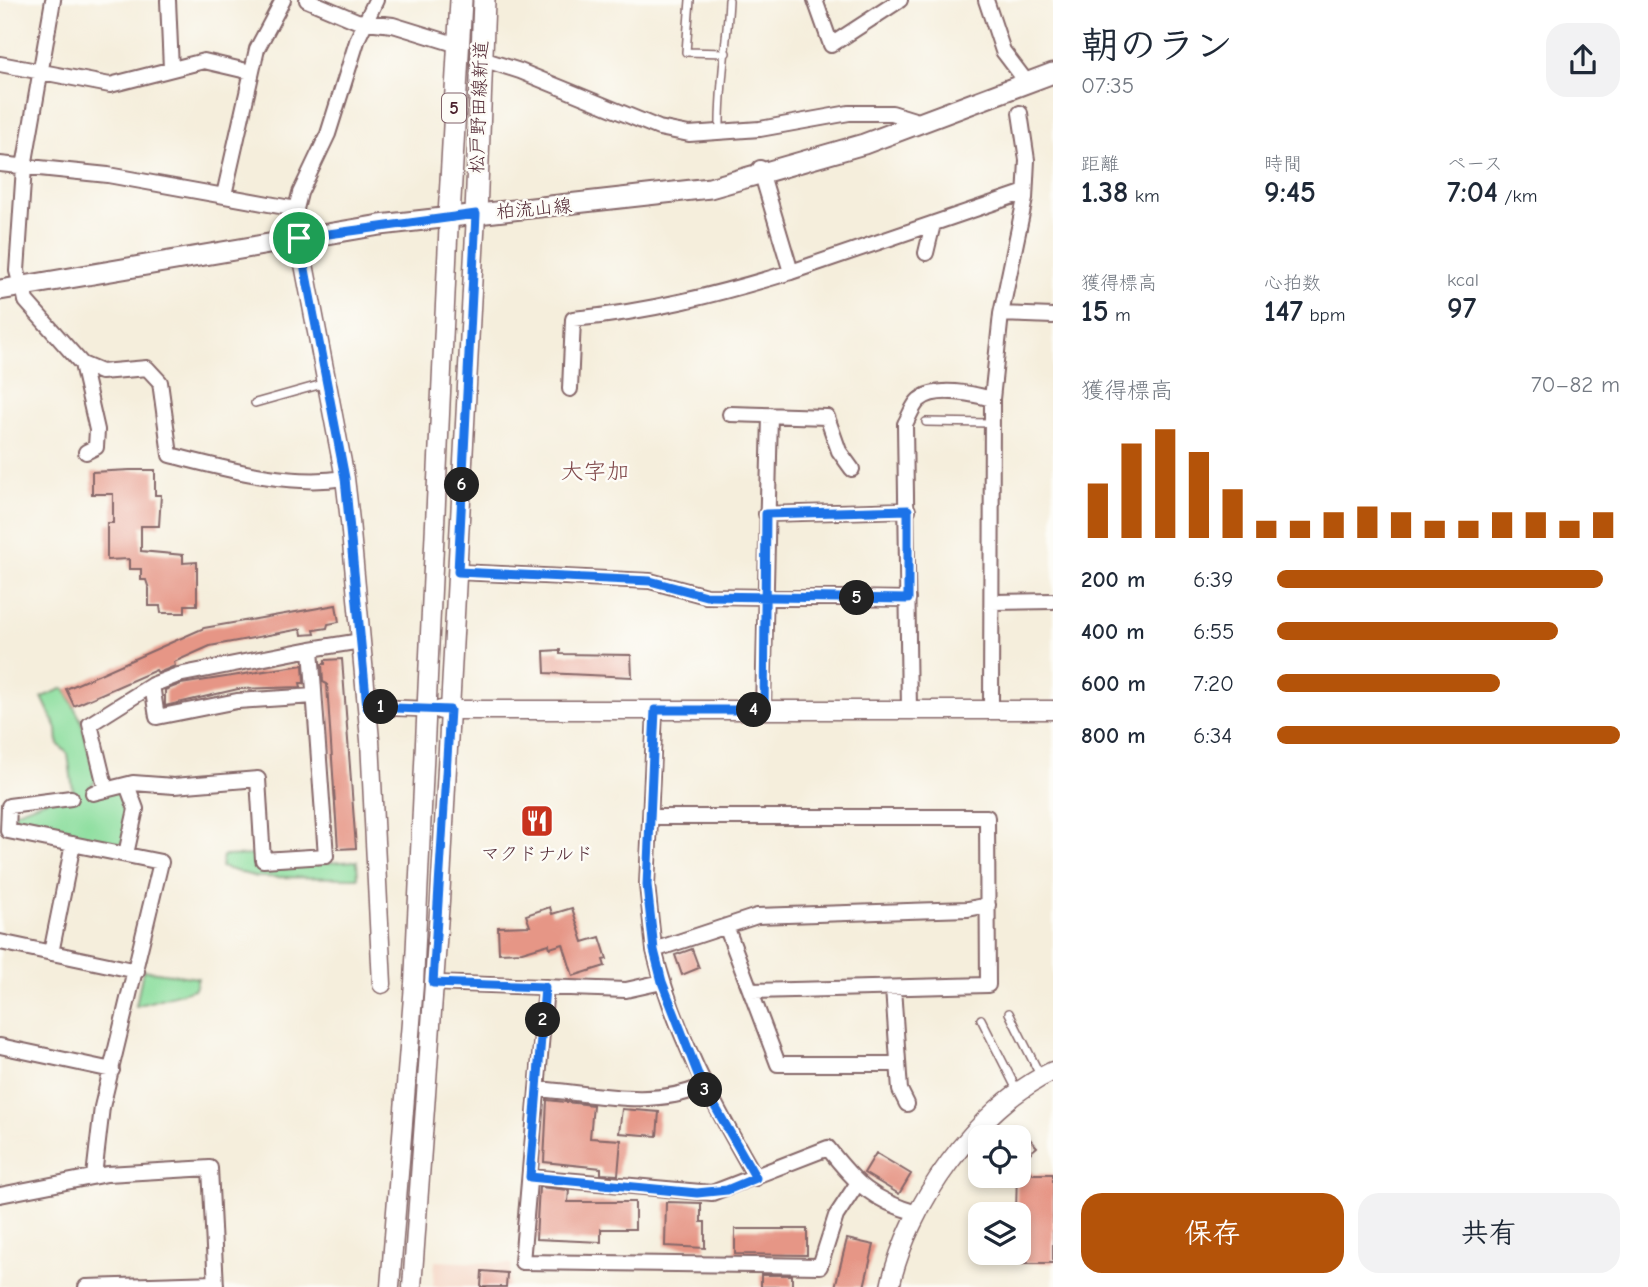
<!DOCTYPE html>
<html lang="ja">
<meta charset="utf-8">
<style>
body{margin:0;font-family:"Comic Neue","Klee One",sans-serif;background:#f2f2f3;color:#1f2937;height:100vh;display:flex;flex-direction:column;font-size:26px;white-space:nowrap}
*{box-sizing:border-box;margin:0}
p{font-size:23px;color:#747a83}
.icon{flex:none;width:38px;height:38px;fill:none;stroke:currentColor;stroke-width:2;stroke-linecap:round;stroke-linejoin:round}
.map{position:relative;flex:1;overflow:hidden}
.details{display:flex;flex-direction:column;background:#fff;width:595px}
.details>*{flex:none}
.tools{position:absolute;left:968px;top:1125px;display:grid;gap:14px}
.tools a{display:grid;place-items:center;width:63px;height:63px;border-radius:14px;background:#fff;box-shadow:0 4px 10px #0003;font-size:35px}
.pin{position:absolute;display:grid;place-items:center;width:60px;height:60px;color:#fff;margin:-30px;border:4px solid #fff;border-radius:50%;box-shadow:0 2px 7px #0007}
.km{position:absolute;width:35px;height:35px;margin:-18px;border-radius:50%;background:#222;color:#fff;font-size:19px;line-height:35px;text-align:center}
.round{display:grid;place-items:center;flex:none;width:74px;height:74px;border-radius:21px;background:#f2f2f3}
.overview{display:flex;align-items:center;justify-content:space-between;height:119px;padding:0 28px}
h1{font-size:38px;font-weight:700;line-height:52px}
.figures{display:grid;grid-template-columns:repeat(3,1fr);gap:10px;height:119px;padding:7px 28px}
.figures div{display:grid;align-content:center}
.figures b{font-size:30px;font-weight:700}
.figures small{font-size:19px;font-weight:400}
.figures p{font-size:19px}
.chart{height:196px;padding:14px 28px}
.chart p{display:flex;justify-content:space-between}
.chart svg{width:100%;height:126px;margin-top:7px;stroke:#b45309;stroke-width:6}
.button{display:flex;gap:14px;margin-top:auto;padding:14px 28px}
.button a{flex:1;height:80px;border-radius:21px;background:#b45309;color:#fff;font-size:28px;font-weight:700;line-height:80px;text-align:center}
.button a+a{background:#f2f2f3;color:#1f2937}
ul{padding:0 28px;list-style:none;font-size:23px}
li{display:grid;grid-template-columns:112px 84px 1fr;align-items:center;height:52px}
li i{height:18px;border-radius:9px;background:#b45309}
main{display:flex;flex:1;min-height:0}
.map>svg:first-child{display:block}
.built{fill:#f4d3c1}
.green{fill:#8cde9e;stroke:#6b7e64;stroke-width:2}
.building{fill:#e69686}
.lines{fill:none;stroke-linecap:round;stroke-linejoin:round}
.service-casing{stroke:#866769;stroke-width:10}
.minor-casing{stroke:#866769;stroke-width:18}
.tertiary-casing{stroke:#866769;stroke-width:21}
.secondary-casing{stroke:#866769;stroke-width:23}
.primary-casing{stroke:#866769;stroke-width:24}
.service{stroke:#fff;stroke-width:7}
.minor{stroke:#fff;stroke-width:14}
.tertiary{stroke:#fff;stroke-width:18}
.secondary{stroke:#fff;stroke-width:19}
.primary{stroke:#fff;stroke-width:21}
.route-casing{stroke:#fff;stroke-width:14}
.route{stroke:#1a73e8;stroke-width:9}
.labels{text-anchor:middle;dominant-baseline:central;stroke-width:5;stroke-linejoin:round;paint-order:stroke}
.shield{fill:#fdfcf7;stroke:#806168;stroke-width:2}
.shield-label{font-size:18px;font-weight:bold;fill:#4a1f2b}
.street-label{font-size:19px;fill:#4a1f2b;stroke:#fdfcf7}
.poi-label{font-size:19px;fill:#4a1f2b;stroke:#fdfcf7}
.quarter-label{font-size:23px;fill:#81494b;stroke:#fdfcf7}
</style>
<main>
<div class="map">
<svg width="1053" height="1287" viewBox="0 0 1053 1287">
<rect width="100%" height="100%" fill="#fdfcf7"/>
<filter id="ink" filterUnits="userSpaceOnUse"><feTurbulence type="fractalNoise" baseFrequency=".0143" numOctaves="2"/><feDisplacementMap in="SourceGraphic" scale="14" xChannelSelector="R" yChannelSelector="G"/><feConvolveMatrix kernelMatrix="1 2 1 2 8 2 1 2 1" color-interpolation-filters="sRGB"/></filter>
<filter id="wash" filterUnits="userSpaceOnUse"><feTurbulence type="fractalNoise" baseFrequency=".00686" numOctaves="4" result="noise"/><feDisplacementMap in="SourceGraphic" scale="28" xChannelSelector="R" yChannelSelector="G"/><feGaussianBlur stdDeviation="1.57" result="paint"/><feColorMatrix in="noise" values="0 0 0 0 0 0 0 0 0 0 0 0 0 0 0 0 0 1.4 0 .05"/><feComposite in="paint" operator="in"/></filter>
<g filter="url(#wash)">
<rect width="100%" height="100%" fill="#f5eedc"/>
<!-- built -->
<path class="built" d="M435,1261L512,1264L509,1287H433Z"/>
<!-- green -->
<path class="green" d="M64,688L81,720L96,780L91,786L123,792L130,809L124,841L117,845L16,826L13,821L14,812L73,790L68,754L58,744L57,729L42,697Z
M257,855L258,867L357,861L358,878L256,877L221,867L223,856Z
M143,970L198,978L195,989L136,1006Z"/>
<g id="blocks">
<!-- building -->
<path class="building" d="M130,470H155V495H161L159,526H141V551L183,555V563L197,562V605H185V613H161L160,606H149V589L146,580H141V569H129V559L107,560V523H113V494H92V472Z
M336,605L339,622L328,624L327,628L314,630L315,634L302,635L301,629L210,646L174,662L175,666L158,673L156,670L74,706L66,689L204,628Z
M560,650V654L631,655L632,677L545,673L544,651Z
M342,659L356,848L338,849L327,684L323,682L322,664H325V660Z
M303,665L304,683H300L301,687L238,689L165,706V690L181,684Z
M550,907L552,914L572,908L583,942L600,937L607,959L603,960L605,966L573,976L563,944L550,948L549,944L522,952L499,953L498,927L530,926L526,915Z
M692,949L699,968L682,975L675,955Z
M547,1100L593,1105L590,1138L621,1140L618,1175L601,1174V1168L544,1162Z
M622,1109L659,1112L657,1136L619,1133Z
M1018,1126L1037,1147L1022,1160L1033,1174H1053V1263H1018V1214H1016Z
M876,1153L911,1174L899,1194L864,1173Z
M539,1187L569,1190L568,1202H635V1229H601V1242L536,1239Z
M666,1202L701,1203V1222H705V1248L665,1246Z
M735,1229H807V1255L735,1254Z
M847,1239L874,1245L864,1287H835Z
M482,1271L507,1273L506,1287H481Z
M761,1275H792V1287H761Z"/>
</g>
</g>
<g filter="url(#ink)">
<use href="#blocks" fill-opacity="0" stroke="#866769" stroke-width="2"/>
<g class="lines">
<defs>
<path id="service" d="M690,0L686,52L726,53
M720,132C719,87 727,44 729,0
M255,403L326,383
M926,422L991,423
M1009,1013L1041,1077
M981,1019L1018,1092"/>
<path id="minor" d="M168,0L171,69
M307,0L357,21L393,25L458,45
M815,0L831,45L900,0
M986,0L1003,51L1028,84
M482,59L520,71L659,128L689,134L760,129L849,113H892L921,122
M0,64L110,85L204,61L251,72
M0,164L108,175L296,209
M224,195L257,49L283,0
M299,238L296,209L300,193L328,134L358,38L376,0
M926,253L933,224
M791,272L1025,192
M21,286L17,271L24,167L53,0
M23,286L26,301L82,364L101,372L147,368L160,382L170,455C226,469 288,487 345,478
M1001,314L1053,316
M82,364L97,430L96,447L86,452
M570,389L573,319C649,312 719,294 791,272L760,168
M730,414L827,417L839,451L852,469
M766,514L908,510
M458,572L650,581L706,596L908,599
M992,602L1053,601
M152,685L157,717L237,701L314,696
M367,707L426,709
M991,709L992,399L1001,314L1025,199L1027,160L1020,113
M763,710L770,415
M909,710L905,424C909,417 913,405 919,400C936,385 973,394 992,399
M106,790L90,724L152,685L178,675L311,649
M93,793L133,783L174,786L258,779L263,860L326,856L311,649L361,641
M71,798L9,806L8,831L161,862L102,1107L94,1176
M650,817H987L988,985L751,991
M126,854L136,809L127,785
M726,926L778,1064H898
M0,942L137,971
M654,950L647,885L655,710
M51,953L73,844
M433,983L626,990L662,982
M546,987L522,1262L820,1266L836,1216L857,1184
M893,988L900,1090L907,1104
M0,1046L112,1070
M537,1089C591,1093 653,1109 703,1086
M530,1177L712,1193L828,1148C855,1183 873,1201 917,1213
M756,1178C713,1103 675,1035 654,950L757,916L968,909L988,905
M0,1195L107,1174L210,1168L216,1287
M86,1287L216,1283"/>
<path id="tertiary" d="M299,238L345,478L350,521L370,740L382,984
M441,710H1053
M390,1287L414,984L449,217
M412,1287L440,901L476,214
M890,1287C907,1206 977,1107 1053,1071"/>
<path id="secondary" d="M0,290L380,225L710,188L864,144L1053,73"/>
<path id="primary" d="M476,214L484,0
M449,217L461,0"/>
</defs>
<!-- service casing -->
<use href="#service" class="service-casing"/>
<!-- minor casing -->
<use href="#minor" class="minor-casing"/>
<!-- tertiary casing -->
<use href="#tertiary" class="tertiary-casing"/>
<!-- secondary casing -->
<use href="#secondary" class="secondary-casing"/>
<!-- primary casing -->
<use href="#primary" class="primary-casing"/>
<!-- service -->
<use href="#service" class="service"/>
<!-- minor -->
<use href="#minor" class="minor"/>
<!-- tertiary -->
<use href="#tertiary" class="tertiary"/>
<!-- secondary -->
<use href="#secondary" class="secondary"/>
<!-- primary -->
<use href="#primary" class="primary"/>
</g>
</g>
<g class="lines" filter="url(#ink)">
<defs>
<path id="route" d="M299,238L345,478L367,707L450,710L433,983L545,987L530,1177L697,1193L727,1190L756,1178L701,1082L662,982L654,950L647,885L655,710H764L766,514L908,510V599L706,596L650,581L458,572L476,214L299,238"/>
</defs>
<!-- route casing -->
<use href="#route" class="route-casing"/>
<!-- route -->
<use href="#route" class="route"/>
</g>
<!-- icons -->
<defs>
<symbol id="restaurant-square" viewBox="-11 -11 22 22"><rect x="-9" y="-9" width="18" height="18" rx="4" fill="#c8321e" stroke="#fdfcf7"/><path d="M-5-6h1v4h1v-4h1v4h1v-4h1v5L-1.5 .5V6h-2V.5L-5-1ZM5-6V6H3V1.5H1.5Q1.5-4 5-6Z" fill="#fff"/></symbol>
</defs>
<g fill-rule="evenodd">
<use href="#restaurant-square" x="518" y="802" width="38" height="38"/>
</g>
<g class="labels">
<!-- shield labels -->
<rect class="shield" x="442" y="93.5" width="24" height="29" rx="5"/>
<g class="shield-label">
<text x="454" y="108">5</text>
</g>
<!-- street labels -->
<g class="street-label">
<text transform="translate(479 107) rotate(-88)">松戸野田線新道</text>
<text transform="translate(534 209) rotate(-5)">柏流山線</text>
</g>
<!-- poi labels -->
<g class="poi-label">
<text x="537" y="854">マクドナルド</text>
</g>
<!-- quarter labels -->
<g class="quarter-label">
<text x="595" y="471">大字加</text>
</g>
</g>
</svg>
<div class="tools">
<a><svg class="icon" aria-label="locate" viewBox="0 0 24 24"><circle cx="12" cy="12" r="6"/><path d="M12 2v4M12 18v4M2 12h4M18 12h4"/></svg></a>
<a><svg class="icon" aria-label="layers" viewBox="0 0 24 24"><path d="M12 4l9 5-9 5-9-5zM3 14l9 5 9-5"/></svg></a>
</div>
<div class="pin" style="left:299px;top:238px;background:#1e9e55"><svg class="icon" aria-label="arrive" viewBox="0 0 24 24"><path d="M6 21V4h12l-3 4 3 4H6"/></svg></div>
<b class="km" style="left:381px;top:707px">1</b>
<b class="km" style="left:543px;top:1020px">2</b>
<b class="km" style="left:705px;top:1090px">3</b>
<b class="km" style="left:754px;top:710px">4</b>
<b class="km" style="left:857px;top:598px">5</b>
<b class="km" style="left:462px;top:485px">6</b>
</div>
<section class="details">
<div class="overview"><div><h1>朝のラン</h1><p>07:35</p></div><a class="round"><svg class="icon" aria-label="share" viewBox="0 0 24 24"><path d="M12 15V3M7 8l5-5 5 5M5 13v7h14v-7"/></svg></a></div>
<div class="figures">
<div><p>距離</p><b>1.38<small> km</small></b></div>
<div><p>時間</p><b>9:45</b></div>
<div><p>ペース</p><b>7:04<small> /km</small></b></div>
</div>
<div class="figures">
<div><p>獲得標高</p><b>15<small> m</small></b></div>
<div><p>心拍数</p><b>147<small> bpm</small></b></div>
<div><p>kcal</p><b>97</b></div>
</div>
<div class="chart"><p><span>獲得標高</span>70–82 m</p>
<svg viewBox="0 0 160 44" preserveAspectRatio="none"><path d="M5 44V25M15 44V11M25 44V6M35 44V14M45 44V27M55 44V38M65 44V38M75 44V35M85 44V33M95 44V35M105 44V38M115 44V38M125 44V35M135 44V35M145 44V38M155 44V35"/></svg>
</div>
<ul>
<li><b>200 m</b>6:39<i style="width:95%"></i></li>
<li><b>400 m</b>6:55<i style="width:82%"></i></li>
<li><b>600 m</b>7:20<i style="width:65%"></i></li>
<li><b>800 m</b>6:34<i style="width:100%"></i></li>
</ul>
<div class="button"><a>保存</a><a>共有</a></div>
</section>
</main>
